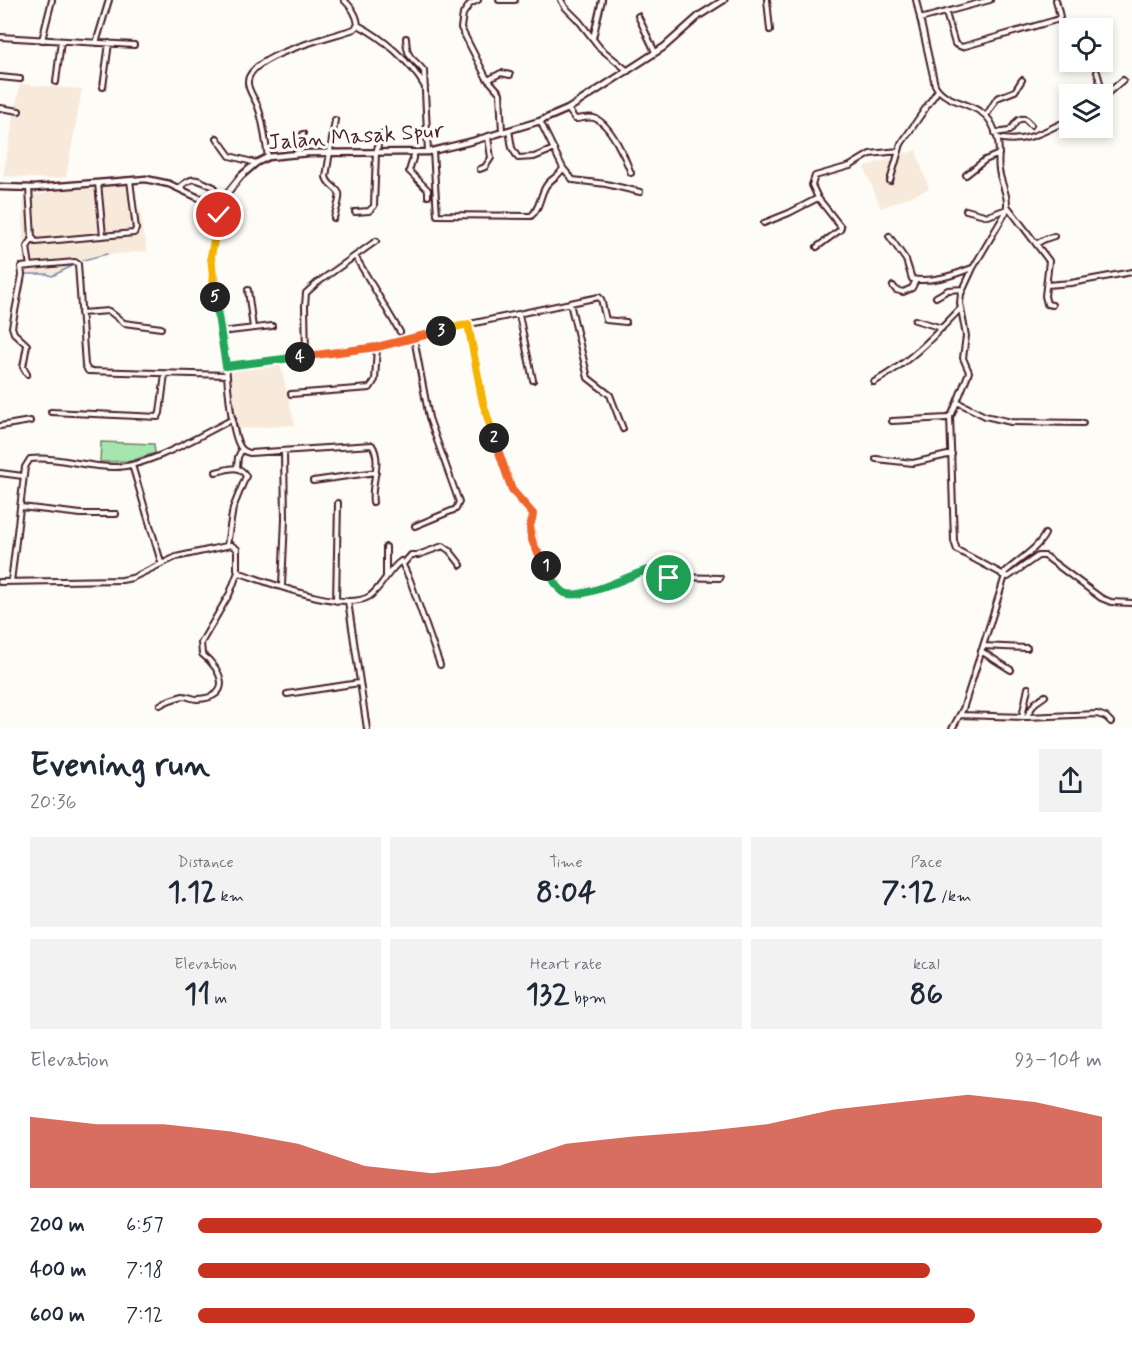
<!DOCTYPE html>
<meta charset="utf-8">
<style>
body{margin:0;font-family:Mynerve,sans-serif;background:#f2f2f3;color:#1f2937;height:100vh;display:flex;flex-direction:column;font-size:22px;white-space:nowrap}
*{box-sizing:border-box;margin:0}
p{font-size:20px;color:#747a83}
.icon{flex:none;width:33px;height:33px;fill:none;stroke:currentColor;stroke-width:2;stroke-linecap:round;stroke-linejoin:round}
.map{position:relative;height:729px;overflow:hidden}
.drawer{display:flex;flex-direction:column;background:#fff;flex:1}
.drawer>*{flex:none}
.fabs{position:absolute;left:1059px;top:18px;display:grid;gap:12px}
.fabs a{display:grid;place-items:center;width:54px;height:54px;border-radius:0px;background:#fff;box-shadow:0 3px 9px #0003;font-size:30px}
.pin{position:absolute;display:grid;place-items:center;width:51px;height:51px;color:#fff;margin:-26px;border:3px solid #fff;border-radius:50%;box-shadow:0 2px 6px #0007}
.km{position:absolute;width:30px;height:30px;margin:-15px;border-radius:50%;background:#222;color:#fff;font-size:16px;line-height:30px;text-align:center}
.round{display:grid;place-items:center;flex:none;width:63px;height:63px;border-radius:0px;background:#f2f2f3}
.headline{display:flex;align-items:center;justify-content:space-between;height:102px;padding:0 30px}
h1{font-size:33px;font-weight:700;line-height:45px}
.figures{display:grid;grid-template-columns:repeat(3,1fr);gap:9px;height:102px;padding:6px 30px}
.figures div{display:grid;align-content:center;border-radius:0px;background:#f2f2f3;text-align:center}
.figures b{font-size:30px;font-weight:700}
.figures small{font-size:16px;font-weight:400}
.figures p{font-size:16px}
.chart{height:168px;padding:12px 30px}
.chart p{display:flex;justify-content:space-between}
.chart svg{width:100%;height:108px;margin-top:6px;fill:#c8321e;opacity:.7}
ul{padding:0 30px;list-style:none;font-size:20px}
li{display:grid;grid-template-columns:96px 72px 1fr;align-items:center;height:45px}
li i{height:15px;border-radius:8px;background:#c8321e}
.map>svg:first-child{display:block}
.built{fill:#f7eada}
.green{fill:#a5e5ae;stroke:#78826c;stroke-width:1.5}
.lines{fill:none;stroke-linecap:round;stroke-linejoin:round}
.stream{stroke:#7a87a5;stroke-width:1.5}
.minor-casing{stroke:#4a1f2b;stroke-width:8}
.tertiary-casing{stroke:#4a1f2b;stroke-width:9}
.minor{stroke:#fdfcf7;stroke-width:4}
.tertiary{stroke:#fdfcf7;stroke-width:4.5}
.split-1-casing{stroke:#fff;stroke-width:12}
.split-2-casing{stroke:#fff;stroke-width:12}
.split-3-casing{stroke:#fff;stroke-width:12}
.split-4-casing{stroke:#fff;stroke-width:12}
.split-5-casing{stroke:#fff;stroke-width:12}
.split-6-casing{stroke:#fff;stroke-width:12}
.split-1{stroke:#22a559;stroke-width:8}
.split-2{stroke:#f0652b;stroke-width:8}
.split-3{stroke:#f5b400;stroke-width:8}
.split-4{stroke:#f0652b;stroke-width:8}
.split-5{stroke:#22a559;stroke-width:8}
.split-6{stroke:#f5b400;stroke-width:8}
.labels{text-anchor:middle;dominant-baseline:central;stroke-width:6;stroke-linejoin:round;paint-order:stroke}
.street-label{font-size:22px;fill:#4a1f2b;stroke:#fdfcf7}
</style>
<div class="map">
<svg width="1132" height="729" viewBox="0 0 1132 729">
<rect width="100%" height="100%" fill="#fdfcf7"/>
<filter id="ink" filterUnits="userSpaceOnUse"><feTurbulence type="fractalNoise" baseFrequency=".0167" numOctaves="2"/><feDisplacementMap in="SourceGraphic" scale="12" xChannelSelector="R" yChannelSelector="G"/><feConvolveMatrix kernelMatrix="1 2 1 2 8 2 1 2 1" color-interpolation-filters="sRGB"/></filter>
<g filter="url(#ink)">
<!-- built -->
<path class="built" d="M20,84L82,89L66,177L47,179L3,176Z
M916,150L929,189L881,208L864,167Z
M133,182L137,211H141L143,237H145L147,251L107,255L106,254L83,259L53,275L47,273H23V197L84,187Z
M280,364L295,425L238,429L231,373L233,370Z"/>
<!-- green -->
<path class="green" d="M101,442L154,444L155,453L131,461L100,462Z"/>
<g class="lines">
<!-- stream -->
<path class="stream" d="M83,260L107,254
M26,274H47L52,276L72,266"/>
<defs>
<path id="minor" d="M478,0L470,4L463,14L461,28L486,77L500,93L502,132
M499,0H515
M561,0L565,7L579,21L600,48L628,71
M767,0L770,30
M916,0L935,85C945,103 972,102 986,116C992,122 995,130 997,137C1001,149 997,159 999,170C1001,185 1010,197 1006,212L973,268L961,294L960,303L966,336L963,358L969,372L957,402L985,416L1011,422L1083,423
M946,13L955,44L962,47L1056,20L1060,17L1056,0
M638,16L655,52
M920,19L990,0
M358,25C383,38 410,61 425,87
M0,37L134,45
M406,38C407,60 412,56 424,71L428,152
M593,38L602,0
M42,40L52,0
M96,43L109,0
M1097,72L1103,93V97
M0,77L20,79
M488,80L501,73L510,75
M56,82L61,41
M103,87L109,43
M1102,98L1123,80
M0,108L19,111
M568,109L575,119C581,119 588,116 594,118C610,123 626,159 631,173
M986,116L997,98L1015,91L1022,80
M509,130L512,148L518,158L534,157L554,149
M995,133L1009,131C1015,126 1016,117 1025,119L1031,125
M217,138L230,156L256,163
M998,138C1024,145 1047,130 1070,119
M433,151L437,215L531,216C540,209 540,195 546,186C551,178 559,177 563,168L540,121
M415,152L409,171L428,190V196
M298,154L303,134
M268,157C265,141 264,122 258,107C255,98 247,90 248,81C250,55 332,37 354,29L358,25C357,14 351,7 344,0
M563,168L573,180L606,184L640,192
M480,169L485,167L491,158L488,137
M966,175L985,160L999,154
M890,181L901,144L938,90
M98,183L103,236
M29,188L32,237L36,242L134,233L136,229L130,180
M179,188C194,174 197,180 214,187
M221,201L211,256L226,366L377,347L470,324L599,297L601,299L606,320L626,322
M1008,207L1049,261L1045,296L1047,304L1052,305
M966,210L988,216L1007,209
M355,212L369,211L374,206L376,153L381,134
M334,218C335,212 341,199 339,193C336,186 329,187 326,177L335,120
M764,223L789,213L818,198L812,185L815,176L850,166L870,154L899,151
M889,236L906,260L912,279C931,283 954,275 972,268
M32,240L27,247L30,266L75,262L78,264L85,365L88,371L227,375
M1036,244L1045,239L1054,236
M817,247L840,230L841,227L818,198
M355,256L400,332
M1047,285L1071,283L1132,272
M893,286L896,290L903,292L912,288L916,280
M248,290L253,328
M936,297L948,290L963,289
M570,303L588,378L610,395L623,429
M81,313L109,311L124,323L161,328
M519,315L533,380
M915,320L942,328
M468,324L483,403L510,485L514,493L533,514L530,527L534,544L561,590L565,594L571,595L602,587L647,570L669,577L720,578
M221,332L272,326
M414,338L429,418L459,502L456,509L415,526
M306,356L305,306L306,293L317,283L376,241
M226,366C228,384 231,435 241,448C244,452 246,452 250,453L372,445C383,462 370,484 373,502
M27,374L23,367L27,345L14,333L12,327L22,275L21,267L30,266
M874,382C909,363 933,337 960,309
M291,394L370,388L375,380L377,347
M51,412L158,417L160,413L165,374
M950,416L954,541L957,550L1008,577L1038,556H1045L1101,598L1111,602L1132,603
M892,421L947,418L952,414L957,402
M0,426L30,421
M876,459L913,463L952,454
M132,465L161,562
M237,467L238,457L242,449
M216,472C228,470 239,463 246,476L233,508L227,545
M0,473L23,476
M313,481L376,472
M21,507L81,514H116
M386,547V576
M404,563L411,555H418L443,546L450,551L461,565
M1002,575C1015,562 1037,550 1045,534
M0,582L122,580L132,578L176,557L231,545L237,549V569L240,573C267,582 345,613 370,596C382,587 388,570 401,561L410,580L440,665
M11,582L25,467L30,459C57,456 85,467 113,467C147,468 201,435 233,419
M282,586L285,519L284,451
M336,601L338,503
M348,601L367,729
M983,646L1005,576
M981,651L1011,670
M287,694L359,683
M160,705C166,701 175,698 183,696C188,696 192,699 197,699C234,698 222,669 202,654L201,643L230,593L238,572
M960,715L1026,717L1035,703L1045,696
M1022,717L1028,688
M1027,717L1097,714L1106,717L1111,722
M952,729L963,709L983,646L1027,648"/>
<path id="tertiary" d="M0,187L34,188L146,179L169,184L199,198L221,201L241,176L256,163L268,157L308,153L428,152L473,141L540,121L568,109L664,47L700,15L724,0"/>
</defs>
<!-- minor casing -->
<use href="#minor" class="minor-casing"/>
<!-- tertiary casing -->
<use href="#tertiary" class="tertiary-casing"/>
<!-- minor -->
<use href="#minor" class="minor"/>
<!-- tertiary -->
<use href="#tertiary" class="tertiary"/>
</g>
</g>
<g class="lines" filter="url(#ink)">
<defs>
<path id="split-1" d="M546,566C551,574 556,589 565,593C580,601 631,575 647,570L669,578"/>
<path id="split-2" d="M494,438L512,490L533,514C533,520 530,522 530,528C530,542 539,555 546,566"/>
<path id="split-3" d="M441,331L468,324L483,403L494,438"/>
<path id="split-4" d="M300,357L377,347L441,331"/>
<path id="split-5" d="M215,297L226,366L300,357"/>
<path id="split-6" d="M215,297L211,256L219,215"/>
</defs>
<!-- split-1 casing -->
<use href="#split-1" class="split-1-casing"/>
<!-- split-2 casing -->
<use href="#split-2" class="split-2-casing"/>
<!-- split-3 casing -->
<use href="#split-3" class="split-3-casing"/>
<!-- split-4 casing -->
<use href="#split-4" class="split-4-casing"/>
<!-- split-5 casing -->
<use href="#split-5" class="split-5-casing"/>
<!-- split-6 casing -->
<use href="#split-6" class="split-6-casing"/>
<!-- split-1 -->
<use href="#split-1" class="split-1"/>
<!-- split-2 -->
<use href="#split-2" class="split-2"/>
<!-- split-3 -->
<use href="#split-3" class="split-3"/>
<!-- split-4 -->
<use href="#split-4" class="split-4"/>
<!-- split-5 -->
<use href="#split-5" class="split-5"/>
<!-- split-6 -->
<use href="#split-6" class="split-6"/>
</g>
<g class="labels">
<!-- street labels -->
<g class="street-label">
<text transform="translate(356 137) rotate(-4)">Jalan Masak Spur</text>
</g>
</g>
</svg>
<div class="fabs">
<a><svg class="icon" aria-label="locate" viewBox="0 0 24 24"><circle cx="12" cy="12" r="6"/><path d="M12 2v4M12 18v4M2 12h4M18 12h4"/></svg></a>
<a><svg class="icon" aria-label="layers" viewBox="0 0 24 24"><path d="M12 4l9 5-9 5-9-5zM3 14l9 5 9-5"/></svg></a>
</div>
<div class="pin" style="left:669px;top:578px;background:#1e9e55"><svg class="icon" aria-label="arrive" viewBox="0 0 24 24"><path d="M6 21V4h12l-3 4 3 4H6"/></svg></div>
<div class="pin" style="left:219px;top:215px;background:#d93025"><svg class="icon" aria-label="check" viewBox="0 0 24 24"><path d="M5 12l5 5 9-10"/></svg></div>
<b class="km" style="left:546px;top:566px">1</b>
<b class="km" style="left:494px;top:438px">2</b>
<b class="km" style="left:441px;top:331px">3</b>
<b class="km" style="left:300px;top:357px">4</b>
<b class="km" style="left:215px;top:297px">5</b>
</div>
<section class="drawer">
<div class="headline"><div><h1>Evening run</h1><p>20:36</p></div><a class="round"><svg class="icon" aria-label="share" viewBox="0 0 24 24"><path d="M12 15V3M7 8l5-5 5 5M5 13v7h14v-7"/></svg></a></div>
<div class="figures">
<div><p>Distance</p><b>1.12<small> km</small></b></div>
<div><p>Time</p><b>8:04</b></div>
<div><p>Pace</p><b>7:12<small> /km</small></b></div>
</div>
<div class="figures">
<div><p>Elevation</p><b>11<small> m</small></b></div>
<div><p>Heart rate</p><b>132<small> bpm</small></b></div>
<div><p>kcal</p><b>86</b></div>
</div>
<div class="chart"><p><span>Elevation</span>93–104 m</p>
<svg viewBox="0 0 160 44" preserveAspectRatio="none"><path d="M0 44V15L10 18L20 18L30 21L40 26L50 35L60 38L70 35L80 26L90 23L100 21L110 18L120 12L130 9L140 6L150 9L160 15V44z"/></svg>
</div>
<ul>
<li><b>200 m</b>6:57<i style="width:100%"></i></li>
<li><b>400 m</b>7:18<i style="width:81%"></i></li>
<li><b>600 m</b>7:12<i style="width:86%"></i></li>
</ul>
</section>
